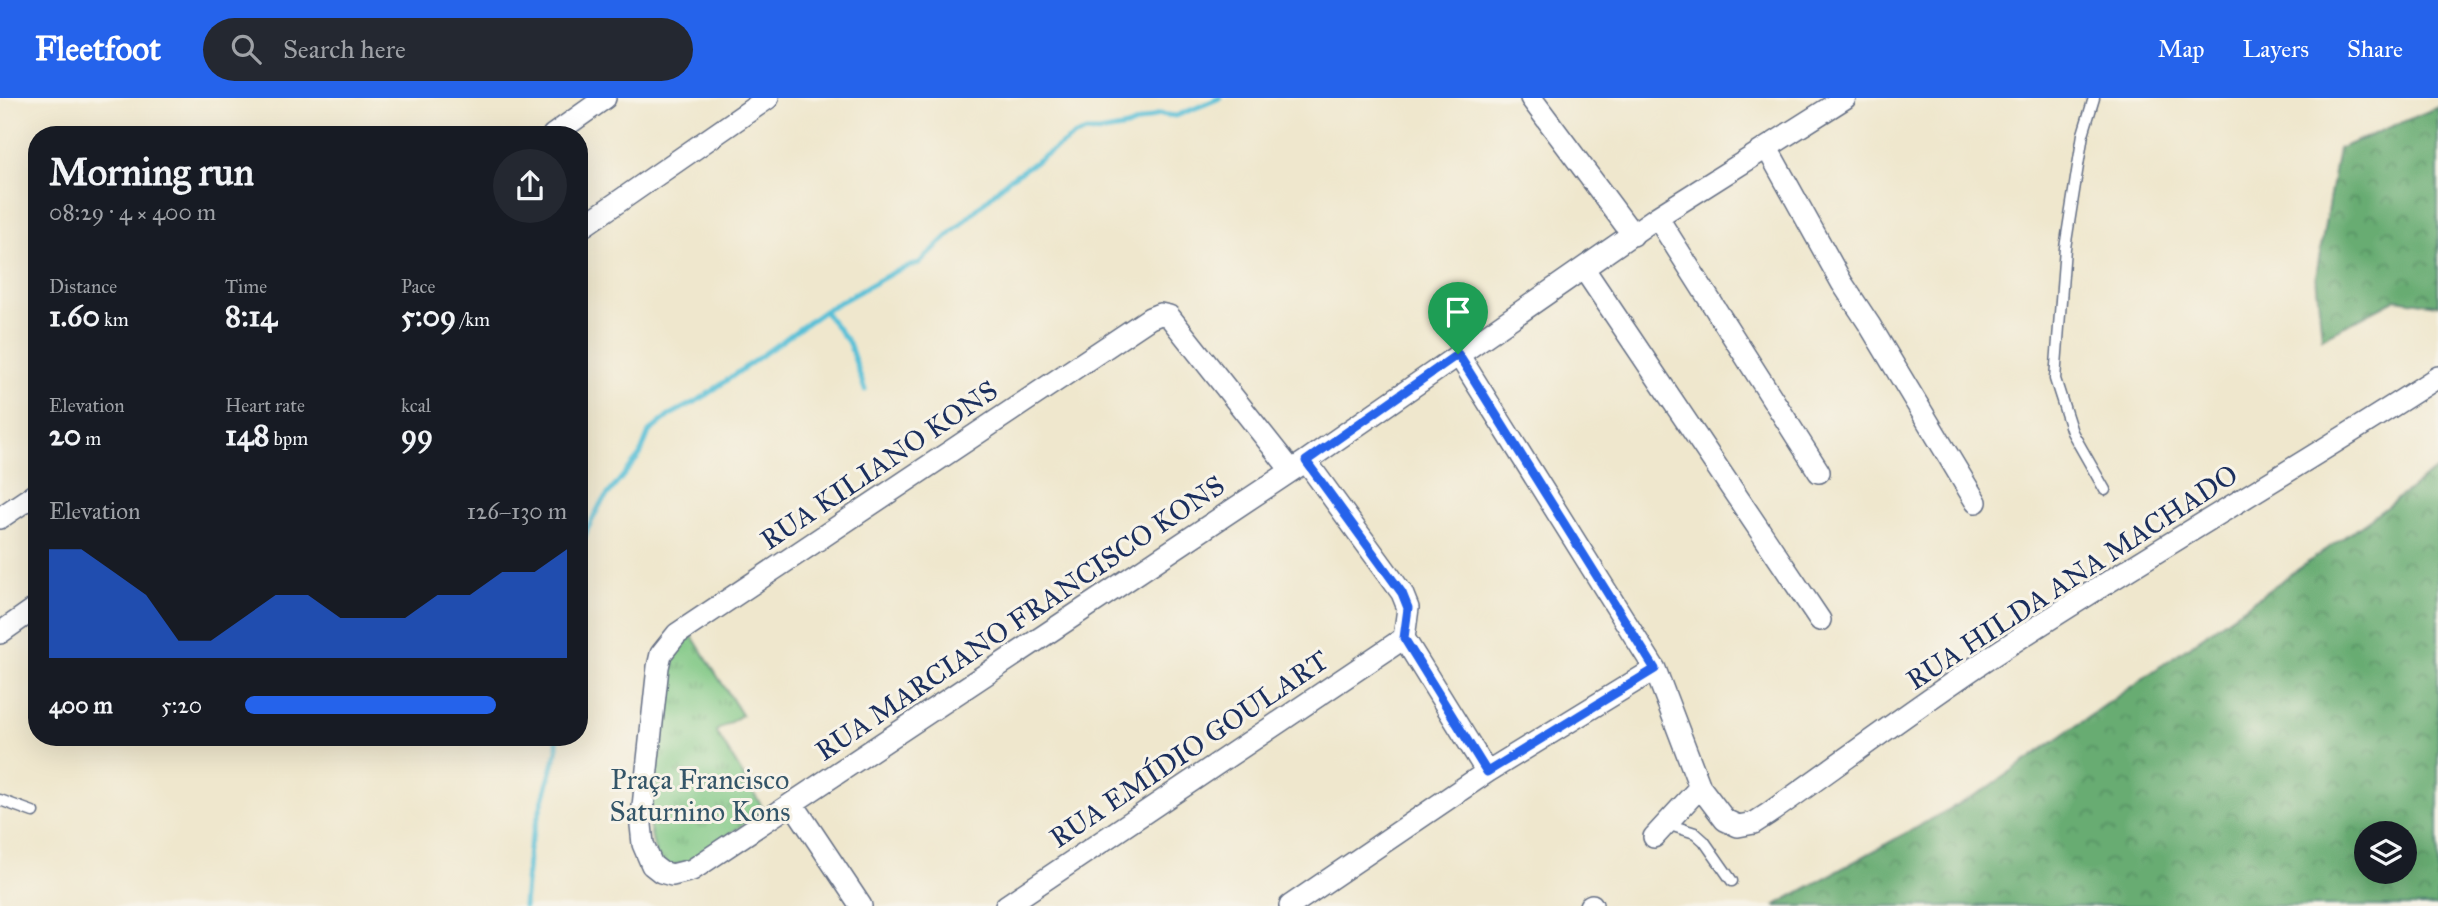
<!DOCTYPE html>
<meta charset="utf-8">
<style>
body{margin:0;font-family:"IM FELL Great Primer",serif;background:#242831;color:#f1f3f6;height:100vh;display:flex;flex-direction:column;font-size:26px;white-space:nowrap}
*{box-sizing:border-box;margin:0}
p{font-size:23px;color:#9ea1a6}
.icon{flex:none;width:38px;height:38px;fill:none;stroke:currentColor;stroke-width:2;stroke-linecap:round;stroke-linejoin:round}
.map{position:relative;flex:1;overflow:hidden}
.panel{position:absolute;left:28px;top:28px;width:560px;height:620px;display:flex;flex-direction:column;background:#171b24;border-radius:28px;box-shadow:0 7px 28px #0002}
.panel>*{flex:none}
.tools{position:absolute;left:2354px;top:723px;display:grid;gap:14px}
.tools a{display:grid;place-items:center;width:63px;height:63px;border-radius:50%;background:#171b24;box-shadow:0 7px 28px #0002;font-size:35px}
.pin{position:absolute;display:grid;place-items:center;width:60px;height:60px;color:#fff;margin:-72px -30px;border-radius:50% 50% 50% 0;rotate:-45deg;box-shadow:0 0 7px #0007}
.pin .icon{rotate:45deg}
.round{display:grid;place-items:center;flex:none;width:74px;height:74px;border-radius:37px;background:#242831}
.summary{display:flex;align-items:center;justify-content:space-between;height:119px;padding:0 21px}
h1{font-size:38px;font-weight:700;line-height:52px}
.metrics{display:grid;grid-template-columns:repeat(3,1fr);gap:10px;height:119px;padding:7px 21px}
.metrics div{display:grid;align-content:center}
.metrics b{font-size:30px;font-weight:700}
.metrics small{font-size:19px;font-weight:400}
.metrics p{font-size:19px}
.chart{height:196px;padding:14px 21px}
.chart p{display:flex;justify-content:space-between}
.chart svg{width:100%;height:126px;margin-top:7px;fill:#2563eb;opacity:.7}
ul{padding:0 21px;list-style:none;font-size:23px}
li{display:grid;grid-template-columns:112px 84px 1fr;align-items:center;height:52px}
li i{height:18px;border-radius:9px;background:#2563eb}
header{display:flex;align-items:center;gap:42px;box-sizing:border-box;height:98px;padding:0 35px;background:#2563eb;color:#fff}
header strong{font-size:33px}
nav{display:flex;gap:38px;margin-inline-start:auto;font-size:24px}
.search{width:490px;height:63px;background:#242831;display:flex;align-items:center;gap:18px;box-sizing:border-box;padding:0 24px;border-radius:38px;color:#9ea1a6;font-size:26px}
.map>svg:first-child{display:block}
.forest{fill:url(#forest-crowns);stroke:#416e68;stroke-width:2;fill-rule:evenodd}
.park{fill:url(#park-tufts);stroke:#4d7b71;stroke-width:2}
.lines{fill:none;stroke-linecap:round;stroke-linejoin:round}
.stream{stroke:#59c0d7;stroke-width:5}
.lane-casing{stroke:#656f85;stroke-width:13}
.street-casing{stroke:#656f85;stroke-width:24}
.lane{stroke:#fff;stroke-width:10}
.street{stroke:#fff;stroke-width:21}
.route-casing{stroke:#fff;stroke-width:14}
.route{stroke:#2563eb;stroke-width:9}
.labels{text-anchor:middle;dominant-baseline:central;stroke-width:6;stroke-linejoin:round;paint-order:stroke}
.street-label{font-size:28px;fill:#1b2f5e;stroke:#f7f3e8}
.park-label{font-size:28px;fill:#345568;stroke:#f7f3e8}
</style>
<header>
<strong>Fleetfoot</strong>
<div class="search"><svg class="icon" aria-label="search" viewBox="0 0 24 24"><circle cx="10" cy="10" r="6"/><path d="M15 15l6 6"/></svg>Search here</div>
<nav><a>Map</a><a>Layers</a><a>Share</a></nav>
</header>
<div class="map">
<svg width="2438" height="808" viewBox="0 0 2438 808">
<defs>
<pattern id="forest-crowns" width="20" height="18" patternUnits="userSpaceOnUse" patternTransform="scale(1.75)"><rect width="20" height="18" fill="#67ac72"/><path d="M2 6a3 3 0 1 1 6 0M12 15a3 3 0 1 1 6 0" fill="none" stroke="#548c61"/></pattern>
<pattern id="park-tufts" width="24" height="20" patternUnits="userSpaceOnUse" patternTransform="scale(1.75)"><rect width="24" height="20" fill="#7fc784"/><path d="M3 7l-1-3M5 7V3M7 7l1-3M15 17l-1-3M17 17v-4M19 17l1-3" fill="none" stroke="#67a26f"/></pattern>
</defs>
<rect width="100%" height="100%" fill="#f7f3e8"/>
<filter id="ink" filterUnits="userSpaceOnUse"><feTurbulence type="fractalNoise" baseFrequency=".0143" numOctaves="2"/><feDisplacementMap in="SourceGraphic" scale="14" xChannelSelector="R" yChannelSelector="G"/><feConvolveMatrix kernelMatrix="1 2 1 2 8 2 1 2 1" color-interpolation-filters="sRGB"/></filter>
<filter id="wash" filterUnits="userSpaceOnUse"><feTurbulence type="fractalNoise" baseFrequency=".00686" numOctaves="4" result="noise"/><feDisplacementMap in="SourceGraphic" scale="28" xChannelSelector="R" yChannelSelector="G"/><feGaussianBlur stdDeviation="1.57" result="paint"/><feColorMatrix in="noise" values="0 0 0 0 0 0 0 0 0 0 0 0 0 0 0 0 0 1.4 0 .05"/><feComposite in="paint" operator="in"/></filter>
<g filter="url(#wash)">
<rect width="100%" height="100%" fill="#efe7cd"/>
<!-- forest -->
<path class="forest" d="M2438,9V207L2396,201L2322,240L2316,178L2338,51Z
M2438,370V808H1774L1986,691L2381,413ZM2366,735H2404V774H2366Z"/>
<!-- park -->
<path class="park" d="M692,538L742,617L716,633L764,712L690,764L667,768L656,759L649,726L665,567L672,553Z"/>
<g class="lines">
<!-- stream -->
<path class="stream" d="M824,213L849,245L865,292
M579,455L587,432L601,405L640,357L649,334L670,317L702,300L824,213L894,174L919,165L1008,82L1073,39L1086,34H1099L1127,29L1159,16L1176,18L1220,0
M524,808L529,750L557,653V639"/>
</g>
</g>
<g filter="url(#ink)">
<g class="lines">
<defs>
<path id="lane" d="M2094,0L2083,36L2065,150L2055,281L2072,334L2105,392
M0,702L33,714
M1667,726L1695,735L1704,743L1732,783"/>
<path id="street" d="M1531,0L1633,137
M553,37L605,0
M1767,50L1842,185L1869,226L1976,404
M1657,119L1819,374
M579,131L768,0
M1584,171L1820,522
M1458,256L1655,571L1700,689L1725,722L1738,728L1754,725L1768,716C1842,664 1914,610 1989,560C2136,463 2290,375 2438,279
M1306,363L1402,495L1408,510L1404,540
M1291,372L1169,218L1160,216L1150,220L677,536L661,556L658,569L641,727L643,746L652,767L661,774L672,777L692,772L1306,363L1657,119L1845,0
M0,420L37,395
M0,535L37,509
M1404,540L1487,674
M793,706L861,808
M1654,739L1700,689
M1006,808L1404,540
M1290,808L1487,674L1655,571
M1590,808L1592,807"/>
</defs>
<!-- lane casing -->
<use href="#lane" class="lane-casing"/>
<!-- street casing -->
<use href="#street" class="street-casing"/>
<!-- lane -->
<use href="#lane" class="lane"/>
<!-- street -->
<use href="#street" class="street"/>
</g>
</g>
<g class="lines" filter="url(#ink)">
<defs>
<path id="route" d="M1458,256L1655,571L1487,674L1404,540L1408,510L1402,495L1306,363Z"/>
</defs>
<!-- route casing -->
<use href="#route" class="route-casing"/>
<!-- route -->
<use href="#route" class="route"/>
</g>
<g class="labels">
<!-- street labels -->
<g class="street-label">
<text transform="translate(879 367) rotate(-34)">RUA KILIANO KONS</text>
<text transform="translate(2072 479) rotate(-33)">RUA HILDA ANA MACHADO</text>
<text transform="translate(1020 520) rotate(-34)">RUA MARCIANO FRANCISCO KONS</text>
<text transform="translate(1189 651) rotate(-34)">RUA EMÍDIO GOULART</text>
</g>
<!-- park labels -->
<g class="park-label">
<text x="700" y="681">Praça Francisco<tspan x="700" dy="32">Saturnino Kons</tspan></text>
</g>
</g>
</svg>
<div class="tools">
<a><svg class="icon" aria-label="layers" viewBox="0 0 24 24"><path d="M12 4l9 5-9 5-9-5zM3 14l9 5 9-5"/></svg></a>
</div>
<div class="pin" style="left:1458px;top:256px;background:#1e9e55"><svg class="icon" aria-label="arrive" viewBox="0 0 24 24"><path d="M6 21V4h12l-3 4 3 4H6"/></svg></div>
<section class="panel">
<div class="summary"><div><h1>Morning run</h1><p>08:29 · 4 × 400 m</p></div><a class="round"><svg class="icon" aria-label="share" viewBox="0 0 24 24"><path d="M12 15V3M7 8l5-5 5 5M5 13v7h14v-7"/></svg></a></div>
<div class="metrics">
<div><p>Distance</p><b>1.60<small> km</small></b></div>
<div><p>Time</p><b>8:14</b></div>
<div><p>Pace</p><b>5:09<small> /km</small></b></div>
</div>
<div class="metrics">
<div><p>Elevation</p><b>20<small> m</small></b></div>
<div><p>Heart rate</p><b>148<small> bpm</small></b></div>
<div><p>kcal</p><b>99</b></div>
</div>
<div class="chart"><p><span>Elevation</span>126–130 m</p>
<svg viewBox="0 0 160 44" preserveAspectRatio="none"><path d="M0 44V6L10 6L20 14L30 22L40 38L50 38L60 30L70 22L80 22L90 30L100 30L110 30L120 22L130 22L140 14L150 14L160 6V44z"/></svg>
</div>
<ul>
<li><b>400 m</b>5:20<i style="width:78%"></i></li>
</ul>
</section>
</div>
